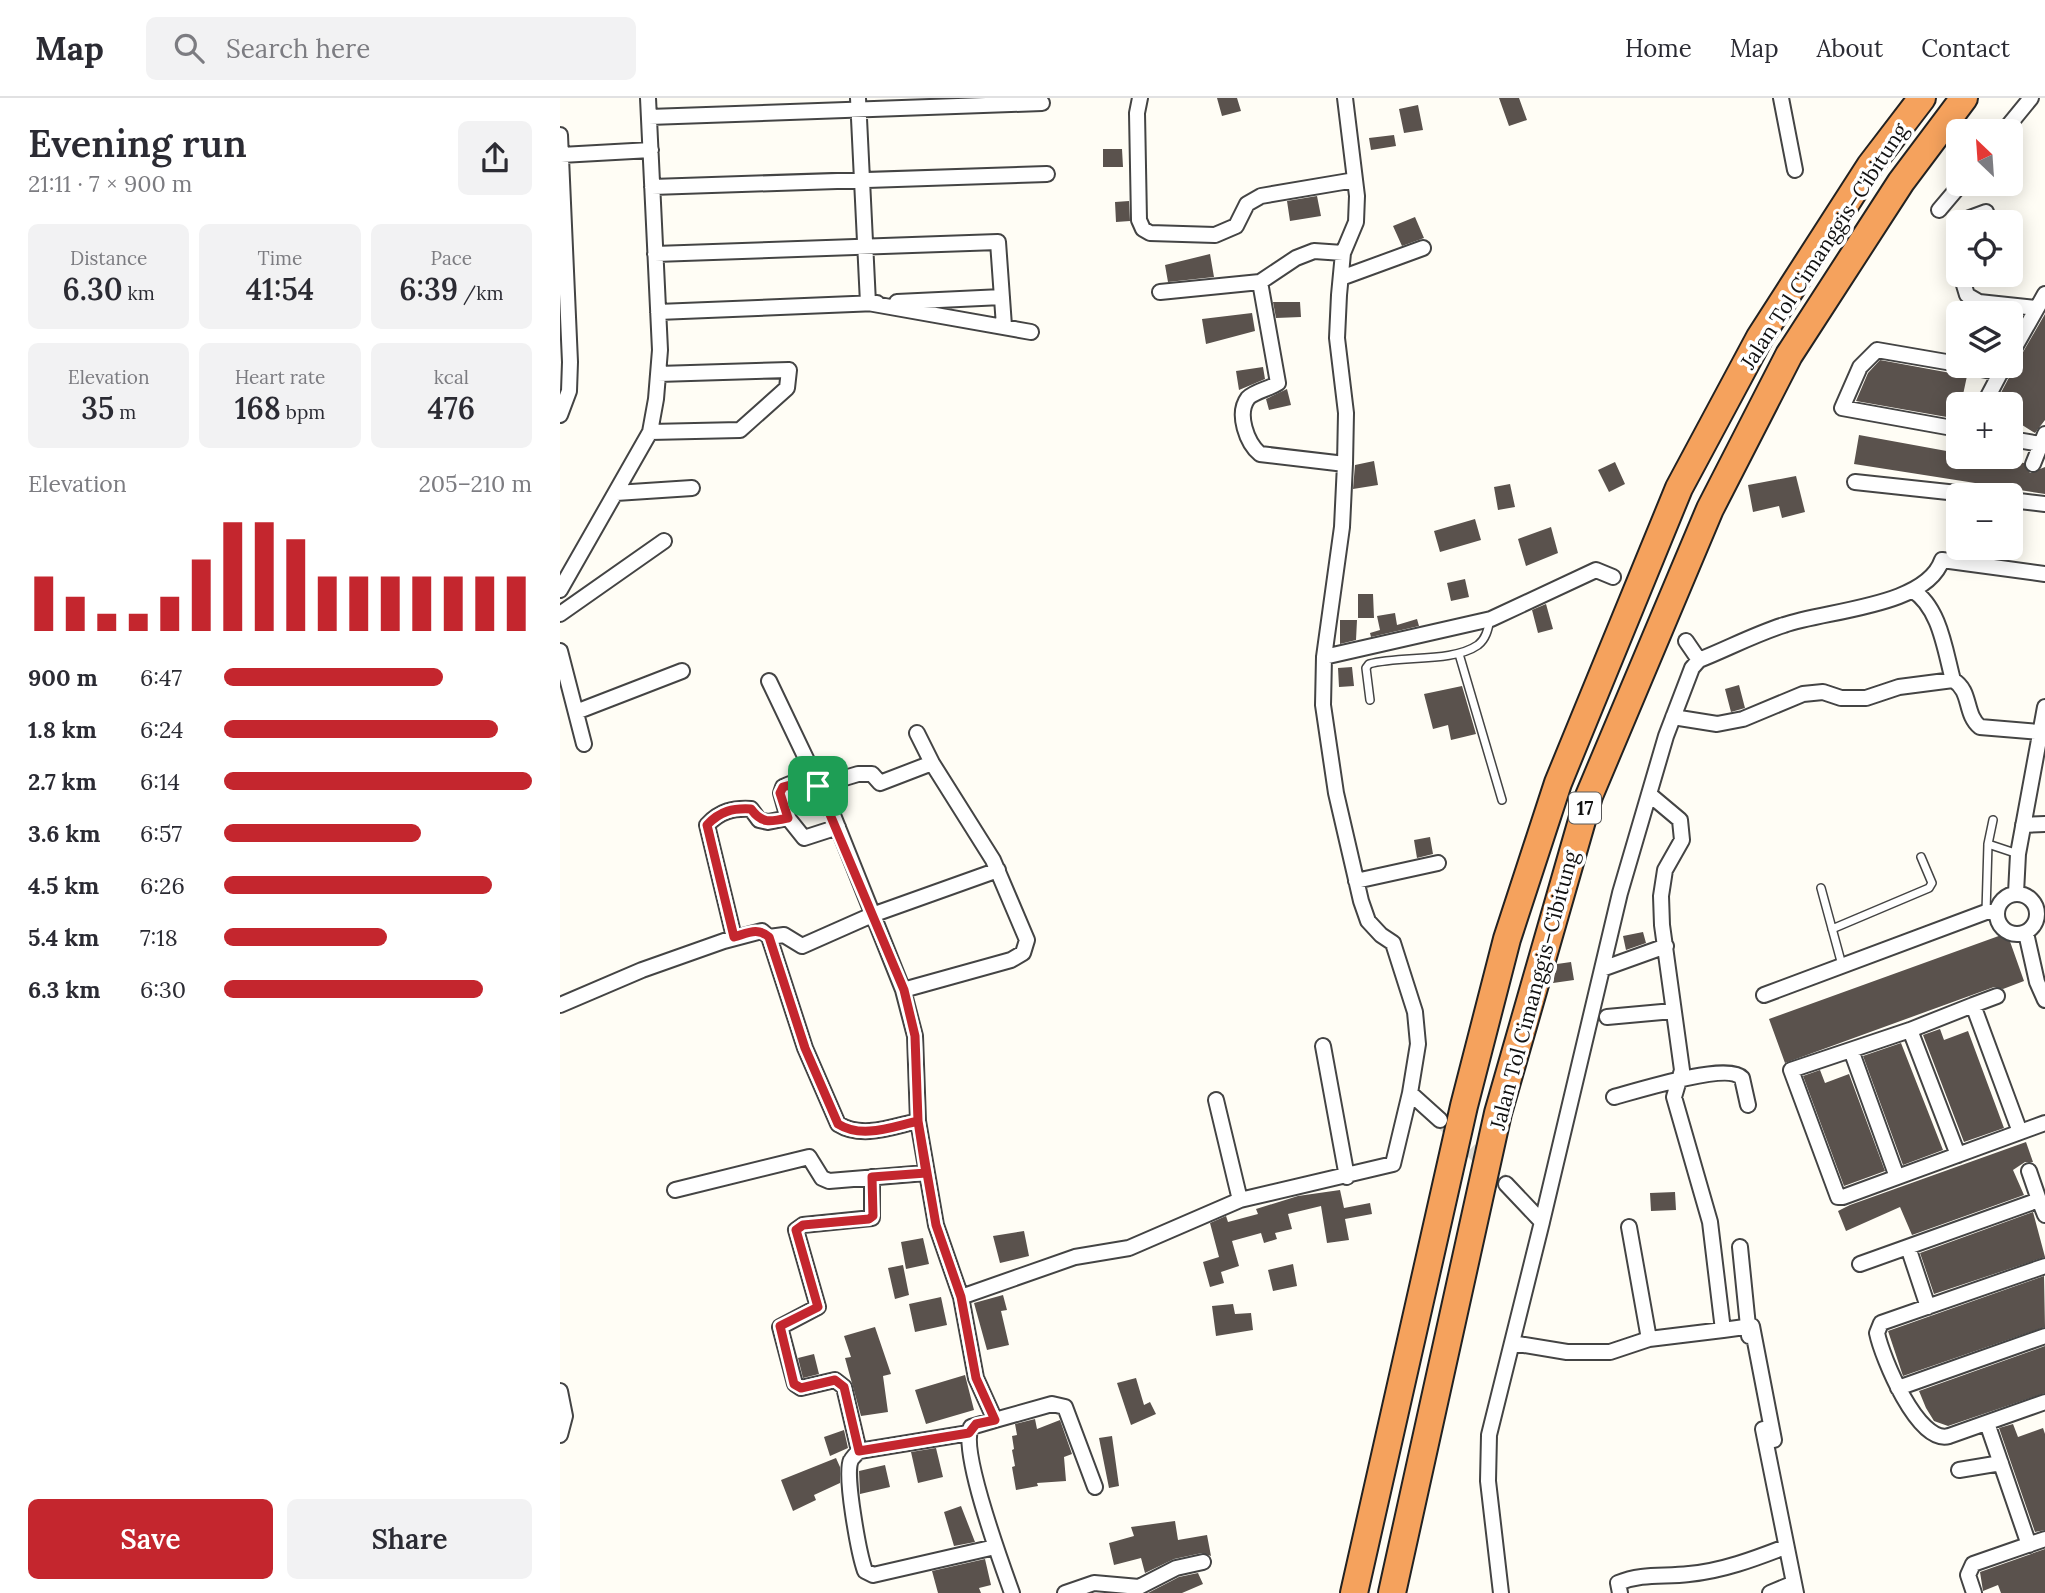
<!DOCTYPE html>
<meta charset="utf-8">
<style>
body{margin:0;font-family:Lora,serif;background:#f2f2f3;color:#2b2b33;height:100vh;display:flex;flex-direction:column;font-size:26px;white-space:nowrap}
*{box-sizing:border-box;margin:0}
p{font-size:23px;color:#7c7c81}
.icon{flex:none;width:38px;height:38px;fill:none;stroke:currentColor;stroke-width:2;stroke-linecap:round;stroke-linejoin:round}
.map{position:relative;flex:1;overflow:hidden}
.side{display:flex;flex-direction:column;background:#fff;width:560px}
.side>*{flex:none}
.needle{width:46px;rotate:335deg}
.buttons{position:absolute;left:1386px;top:21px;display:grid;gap:14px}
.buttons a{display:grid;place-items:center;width:77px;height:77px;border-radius:10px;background:#fff;box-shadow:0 4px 18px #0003;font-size:35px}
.pin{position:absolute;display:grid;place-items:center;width:60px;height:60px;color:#fff;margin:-30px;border-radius:14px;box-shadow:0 4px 10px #0006}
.round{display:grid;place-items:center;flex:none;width:74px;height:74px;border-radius:10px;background:#f2f2f3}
.overview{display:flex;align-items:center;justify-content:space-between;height:119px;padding:0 28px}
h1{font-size:38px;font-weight:600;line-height:52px}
.stats{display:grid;grid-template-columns:repeat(3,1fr);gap:10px;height:119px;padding:7px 28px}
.stats div{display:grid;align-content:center;border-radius:10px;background:#f2f2f3;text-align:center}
.stats b{font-size:30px;font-weight:600}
.stats small{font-size:19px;font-weight:400}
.stats p{font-size:19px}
.chart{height:196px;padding:14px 28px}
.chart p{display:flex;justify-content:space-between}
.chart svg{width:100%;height:126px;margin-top:7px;stroke:#c4262e;stroke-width:6}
.action{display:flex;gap:14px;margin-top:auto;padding:14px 28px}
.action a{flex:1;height:80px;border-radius:10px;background:#c4262e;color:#fff;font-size:28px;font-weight:600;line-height:80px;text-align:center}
.action a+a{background:#f2f2f3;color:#2b2b33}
ul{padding:0 28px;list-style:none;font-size:23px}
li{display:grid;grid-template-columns:112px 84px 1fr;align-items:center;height:52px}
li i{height:18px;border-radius:9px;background:#c4262e}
header{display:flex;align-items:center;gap:42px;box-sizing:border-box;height:98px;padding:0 35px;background:#fff;border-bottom:2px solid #e1e1e2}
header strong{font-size:33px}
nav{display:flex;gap:38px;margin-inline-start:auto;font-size:24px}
.search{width:490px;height:63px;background:#f2f2f3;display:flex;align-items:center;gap:18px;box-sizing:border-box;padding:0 24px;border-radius:10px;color:#7c7c81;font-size:26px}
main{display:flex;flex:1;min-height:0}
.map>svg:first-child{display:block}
.building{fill:#5a524d}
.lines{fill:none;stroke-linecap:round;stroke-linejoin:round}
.minor-tunnel{stroke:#dbdad3;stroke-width:14;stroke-dasharray:14 7;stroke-linecap:butt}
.service-casing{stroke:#444;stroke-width:10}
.minor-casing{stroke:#444;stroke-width:18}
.motorway-casing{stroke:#222;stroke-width:30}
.service{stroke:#fff;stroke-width:7}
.minor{stroke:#fff;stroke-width:14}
.motorway{stroke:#f5a25d;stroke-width:26}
.route-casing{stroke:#fff;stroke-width:14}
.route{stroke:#c4262e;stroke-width:9}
.labels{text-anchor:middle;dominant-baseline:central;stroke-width:7;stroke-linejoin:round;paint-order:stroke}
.shield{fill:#fff;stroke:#585858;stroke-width:2}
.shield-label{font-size:19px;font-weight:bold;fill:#111}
.street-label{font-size:21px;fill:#111;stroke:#fff}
</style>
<header>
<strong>Map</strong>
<div class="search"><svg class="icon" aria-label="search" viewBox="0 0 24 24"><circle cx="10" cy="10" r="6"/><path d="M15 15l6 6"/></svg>Search here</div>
<nav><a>Home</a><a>Map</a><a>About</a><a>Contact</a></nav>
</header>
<main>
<section class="side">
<div class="overview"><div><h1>Evening run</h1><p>21:11 · 7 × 900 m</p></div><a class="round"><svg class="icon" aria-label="share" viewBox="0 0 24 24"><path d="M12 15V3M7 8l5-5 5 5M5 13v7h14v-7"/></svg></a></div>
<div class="stats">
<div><p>Distance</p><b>6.30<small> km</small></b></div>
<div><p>Time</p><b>41:54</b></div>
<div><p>Pace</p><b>6:39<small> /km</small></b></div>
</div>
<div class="stats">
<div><p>Elevation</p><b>35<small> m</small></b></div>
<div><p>Heart rate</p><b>168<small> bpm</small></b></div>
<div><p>kcal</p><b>476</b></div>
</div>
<div class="chart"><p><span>Elevation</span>205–210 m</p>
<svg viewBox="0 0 160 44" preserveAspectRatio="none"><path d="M5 44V25M15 44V32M25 44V38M35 44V38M45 44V32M55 44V19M65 44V6M75 44V6M85 44V12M95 44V25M105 44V25M115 44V25M125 44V25M135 44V25M145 44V25M155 44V25"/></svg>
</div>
<ul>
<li><b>900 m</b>6:47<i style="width:71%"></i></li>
<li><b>1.8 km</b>6:24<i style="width:89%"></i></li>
<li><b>2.7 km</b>6:14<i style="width:100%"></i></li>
<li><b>3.6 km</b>6:57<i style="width:64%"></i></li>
<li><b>4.5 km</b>6:26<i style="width:87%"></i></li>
<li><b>5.4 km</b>7:18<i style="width:53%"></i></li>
<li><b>6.3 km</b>6:30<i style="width:84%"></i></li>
</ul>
<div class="action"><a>Save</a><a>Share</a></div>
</section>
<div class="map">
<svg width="1485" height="1495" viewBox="0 0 1485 1495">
<rect width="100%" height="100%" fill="#fffdf5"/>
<!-- building -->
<path class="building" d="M657,0H677L681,13L662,18Z
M939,0H959L967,22L949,28Z
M858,7L863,32L844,35L839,11Z
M834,37L836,48L811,52L809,40Z
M543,51H562L563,69H543Z
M757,98L761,118L730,123L727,103Z
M569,103L570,123L556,124L555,104Z
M855,119L864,140L842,148L833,128Z
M650,156L654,179L608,184L605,167Z
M713,204H740L741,219L716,220Z
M692,215L695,233L646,246L642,221Z
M1485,216V322L1475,335L1451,320V306H1435L1453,272V265L1459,261Z
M1320,262L1407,278L1401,306H1398V321L1296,303L1308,275Z
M703,269L705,281L679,292L676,273Z
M727,291L731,307L709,312L706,301Z
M1299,337L1392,354L1391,361L1425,359L1464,365L1470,375L1485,369V396L1294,366Z
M814,363L818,387L793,391L795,367Z
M1055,364L1065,386L1049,394L1038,372Z
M1236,378L1245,414L1222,420L1219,408L1193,414L1188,387Z
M950,386L955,409L938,412L934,389Z
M915,421L921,442L880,454L874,433Z
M991,429L998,455L966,468L958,441Z
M905,481L909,499L891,503L887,485Z
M798,496H813L814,520H798Z
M986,506L993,531L978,535L972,512Z
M835,515L837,527L857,521L859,528L811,539L810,535L820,532L817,518Z
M780,522H797L796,542L780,546Z
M792,569L794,588L779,589L778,570Z
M1179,587L1185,610L1171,614L1165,591Z
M902,588L916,636L891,642L888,627L873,631L864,596Z
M870,739L873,756L857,760L854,742Z
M1083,834L1086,845L1066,852L1063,838Z
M1447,835L1464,883L1443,891L1434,889L1225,965L1209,921Z
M1011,864L1014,882L993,885L997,866Z
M1380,931L1384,942L1408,933L1444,1030L1404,1044L1363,937Z
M1341,945L1383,1052L1343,1067L1303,958Z
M1260,972L1265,985L1289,976L1325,1073L1284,1088L1243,978Z
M1466,1044L1473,1064H1465L1453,1072L1464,1097L1352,1137L1340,1109L1286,1133L1278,1113L1290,1107Z
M780,1092L784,1110L810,1105L812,1116L785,1121L789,1142L767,1145L761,1108L728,1116L732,1131L715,1135L717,1141L704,1145L701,1135L672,1143L679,1168L661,1174L664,1185L650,1189L643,1164L659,1159L650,1125L666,1118L668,1124L698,1116L696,1111L738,1098Z
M1115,1094L1116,1112L1091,1113L1090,1095Z
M1473,1114L1485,1159L1374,1196L1360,1155Z
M464,1133L469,1158L440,1165L433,1138Z
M363,1140L369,1166L346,1171L341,1144Z
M733,1166L737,1188L713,1193L708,1172Z
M343,1167L349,1197L335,1201L328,1170Z
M1484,1178L1485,1229L1343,1278L1328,1233Z
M443,1197L447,1212L441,1213L449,1247L427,1252L414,1205Z
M381,1199L387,1227L355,1234L349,1206Z
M673,1206L675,1216L691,1215L693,1232L656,1238L652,1208Z
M315,1229L331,1276L323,1278L328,1314L301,1318L285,1260L291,1259L284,1238Z
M1485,1248V1295L1388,1328L1374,1323L1366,1310L1359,1293Z
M254,1256L259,1276L243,1280L238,1260Z
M405,1277L414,1312L366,1326L355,1292Z
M576,1280L584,1307L590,1304L596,1316L571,1327L557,1285Z
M475,1321L477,1331L500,1322L512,1356L504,1359L506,1383L477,1385L478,1388L456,1392L452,1369L455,1368L452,1352L454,1351L452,1338L457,1337L455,1326Z
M1453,1326L1458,1339L1483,1330L1485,1336V1432L1475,1434L1439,1330Z
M284,1332L288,1350L270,1358L264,1339Z
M552,1338L559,1388L549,1390L539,1340Z
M376,1350L383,1379L358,1385L351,1354Z
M276,1360L280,1369V1385L254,1397L256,1402L233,1413L221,1382Z
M325,1367L330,1389L300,1396L299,1373Z
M401,1408L415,1444L394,1448L384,1414Z
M615,1423L618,1442L647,1437L651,1458L642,1455L614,1461L585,1475L581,1460L554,1467L549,1445L574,1438L571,1429Z
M1485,1451V1495H1441L1438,1487L1423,1493L1420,1474Z
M425,1461L431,1487L419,1490L421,1495H378L372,1473Z
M638,1475L643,1486L622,1495H588L619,1479Z"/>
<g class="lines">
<!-- minor-tunnel -->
<path class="minor-tunnel" d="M880,1022L946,1086"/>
<defs>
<path id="service" d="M899,556L942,702
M810,602L806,570L809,566C841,557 892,565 918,547C926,541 928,531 930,522
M1428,746L1458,756
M1261,790L1282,867
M1426,814L1428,746L1433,722
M1272,831L1369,790L1372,785L1361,759"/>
<path id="minor" d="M298,0L308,205L471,234
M580,0L577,15L579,122L583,131L590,135L655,137L676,128L687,106L701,98L795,82
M785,0L797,98L796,124L783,155L779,197L777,240L786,315L785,366L782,429L764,559L763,607L776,695L801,803L808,823L821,837L833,845L855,914L858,946L850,995L880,1022
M1221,0L1235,72
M89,19L482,5
M1444,33L1471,0
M0,37L10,264L9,293L0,317
M1,57L91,52
M92,89L487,76
M1379,112L1401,86
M1399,124L1426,114
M1398,126L1395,129L1398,160
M95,156L438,144L444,228
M1401,177L1407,197L1419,204L1476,210
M781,180L863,150
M700,184L718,285C709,291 695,293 688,300C676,316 687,345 700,356L785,366
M600,194L700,184L736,160L754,153L783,155
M337,204L442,199
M98,214L317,205
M1451,256L1485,196
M1398,266L1317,252L1300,269L1282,310L1398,331
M1406,268L1441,275
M1424,306L1444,268
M90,334L180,332L227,290L229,272L98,276
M1451,341L1480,346
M1473,366L1485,336
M1295,384L1416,397
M56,395L132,390
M1451,402L1485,406
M0,492L90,334L96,301L100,252L88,0
M1352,492C1380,509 1385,553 1393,582
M0,516L104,443
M1126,543L1139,562
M0,553L24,646
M764,559L931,521L1036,472L1053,479
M209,583L273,717L343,892L355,938L358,1023L376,1127L401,1199L416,1280L435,1322L411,1329C400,1353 442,1467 452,1495
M16,614L122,573
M1113,619L1157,626L1183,621L1243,596L1263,594L1281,600H1306L1339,589L1393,582C1412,593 1404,616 1420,629L1479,634
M1089,696L1120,722L1122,742L1105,772L1101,798L1102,827L1122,972L1114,999L1150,1124L1163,1232L1192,1228L1214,1342
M228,720L244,740L278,729
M1463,727L1485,726
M796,783L878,765
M1456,795L1458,756L1485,609
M1437 816a20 20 0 1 1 40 0a20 20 0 1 1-40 0Z
M1466,835L1477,884L1485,902
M174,839L147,727C160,713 173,710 191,711L199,722L208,724L228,720L221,695L223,689C236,683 245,680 258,688L298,676H312L320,685L372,665
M209,839L224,837L242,848L312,817L438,772
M1042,871L1106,848
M343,892L451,862L463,855L467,842L433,762L372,665L357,635
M1204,897L1426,814H1436
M0,907L82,872L164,843L202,833L209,839L245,950L278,1026C302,1041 331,1029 358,1023
M1413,907L1437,898
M1047,919L1113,913
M1350,932L1398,1057
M763,948L787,1079
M1291,952L1337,1079
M1054,999C1076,993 1168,964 1182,980L1188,1007
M656,1002L680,1102
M1460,1034L1413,907L1350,932L1231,972L1278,1099H1283L1485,1025
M1469,1073L1479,1102
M312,1079V1120L243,1127L236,1132L258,1209L220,1229L235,1286L241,1290L275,1282L284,1289L299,1353C298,1354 291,1361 291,1362C284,1376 299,1456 305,1473L313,1477L435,1449
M115,1092L249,1059L262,1080L269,1083L366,1075
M982,1124L1060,795L1106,638L1132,570L1139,562C1167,551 1195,536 1224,527C1266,512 1366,509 1382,462L1485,476
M1069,1129L1089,1241
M1180,1149L1189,1238
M1348,1149L1368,1209
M1300,1166L1476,1103L1479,1102L1485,1117
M1485,1168L1321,1225L1317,1235C1322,1259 1358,1347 1389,1338L1485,1304
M401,1199L515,1159L569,1150L680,1102L833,1066L850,995
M952,1245L1007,1254H1050L1089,1241L1163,1232
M1338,1290L1485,1238
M0,1293L5,1318L0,1337
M435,1322L492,1306L505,1309L535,1389
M1427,1325L1469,1447
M1203,1331L1236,1495
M299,1353L409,1335
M1399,1372L1441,1365
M505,1495L534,1485L579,1489L616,1470L643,1464
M941,1495L928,1383L929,1337L982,1124L946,1086
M1060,1495L1058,1485C1082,1475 1104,1479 1129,1476C1162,1473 1194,1461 1225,1449
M1210,1495L1234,1485
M1414,1495L1408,1477L1413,1466L1485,1441"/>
<path id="motorway" d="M794,1495L904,1008L947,841L998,685L1119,390L1200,239L1310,68L1362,0
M832,1495L938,1015L1029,698L1150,411L1229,257L1341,84L1404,0"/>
</defs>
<!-- service casing -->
<use href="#service" class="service-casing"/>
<!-- minor casing -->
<use href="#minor" class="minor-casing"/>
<!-- motorway casing -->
<use href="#motorway" class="motorway-casing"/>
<!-- service -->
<use href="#service" class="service"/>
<!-- minor -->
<use href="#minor" class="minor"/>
<!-- motorway -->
<use href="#motorway" class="motorway"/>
</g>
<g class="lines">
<defs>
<path id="route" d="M258,688L344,892L355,938L358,1023L366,1075L312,1079L313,1118L309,1121L243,1127L236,1132L258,1209L220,1228L234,1286L241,1290L275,1282L284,1289L299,1353L409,1335L416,1326L435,1322L416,1280L401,1199L376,1127L358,1023C331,1029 302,1041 278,1026L245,950L209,839C198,829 188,835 174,839L147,727C160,713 173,710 191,711C202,726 210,724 228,720L220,695L223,689L249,682L258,688"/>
</defs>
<!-- route casing -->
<use href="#route" class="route-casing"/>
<!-- route -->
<use href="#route" class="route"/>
</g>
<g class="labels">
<!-- shield labels -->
<rect class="shield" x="1009" y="694.5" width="32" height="31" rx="5"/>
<g class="shield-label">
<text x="1025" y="710">17</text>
</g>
<!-- street labels -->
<g class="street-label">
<text transform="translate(1264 148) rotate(-57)">Jalan Tol Cimanggis–Cibitung</text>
<text transform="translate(974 892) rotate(-75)">Jalan Tol Cimanggis–Cibitung</text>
</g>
</g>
</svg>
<div class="buttons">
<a><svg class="needle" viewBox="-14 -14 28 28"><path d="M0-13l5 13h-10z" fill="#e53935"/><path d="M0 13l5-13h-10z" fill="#7c7c81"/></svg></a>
<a><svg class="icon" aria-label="locate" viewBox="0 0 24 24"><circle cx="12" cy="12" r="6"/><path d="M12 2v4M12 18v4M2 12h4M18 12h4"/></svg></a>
<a><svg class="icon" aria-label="layers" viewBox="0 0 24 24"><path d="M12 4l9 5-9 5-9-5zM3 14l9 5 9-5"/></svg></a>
<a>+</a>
<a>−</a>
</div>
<div class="pin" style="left:258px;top:688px;background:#1e9e55"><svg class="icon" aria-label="arrive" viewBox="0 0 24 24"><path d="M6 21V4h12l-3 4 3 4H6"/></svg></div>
</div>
</main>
